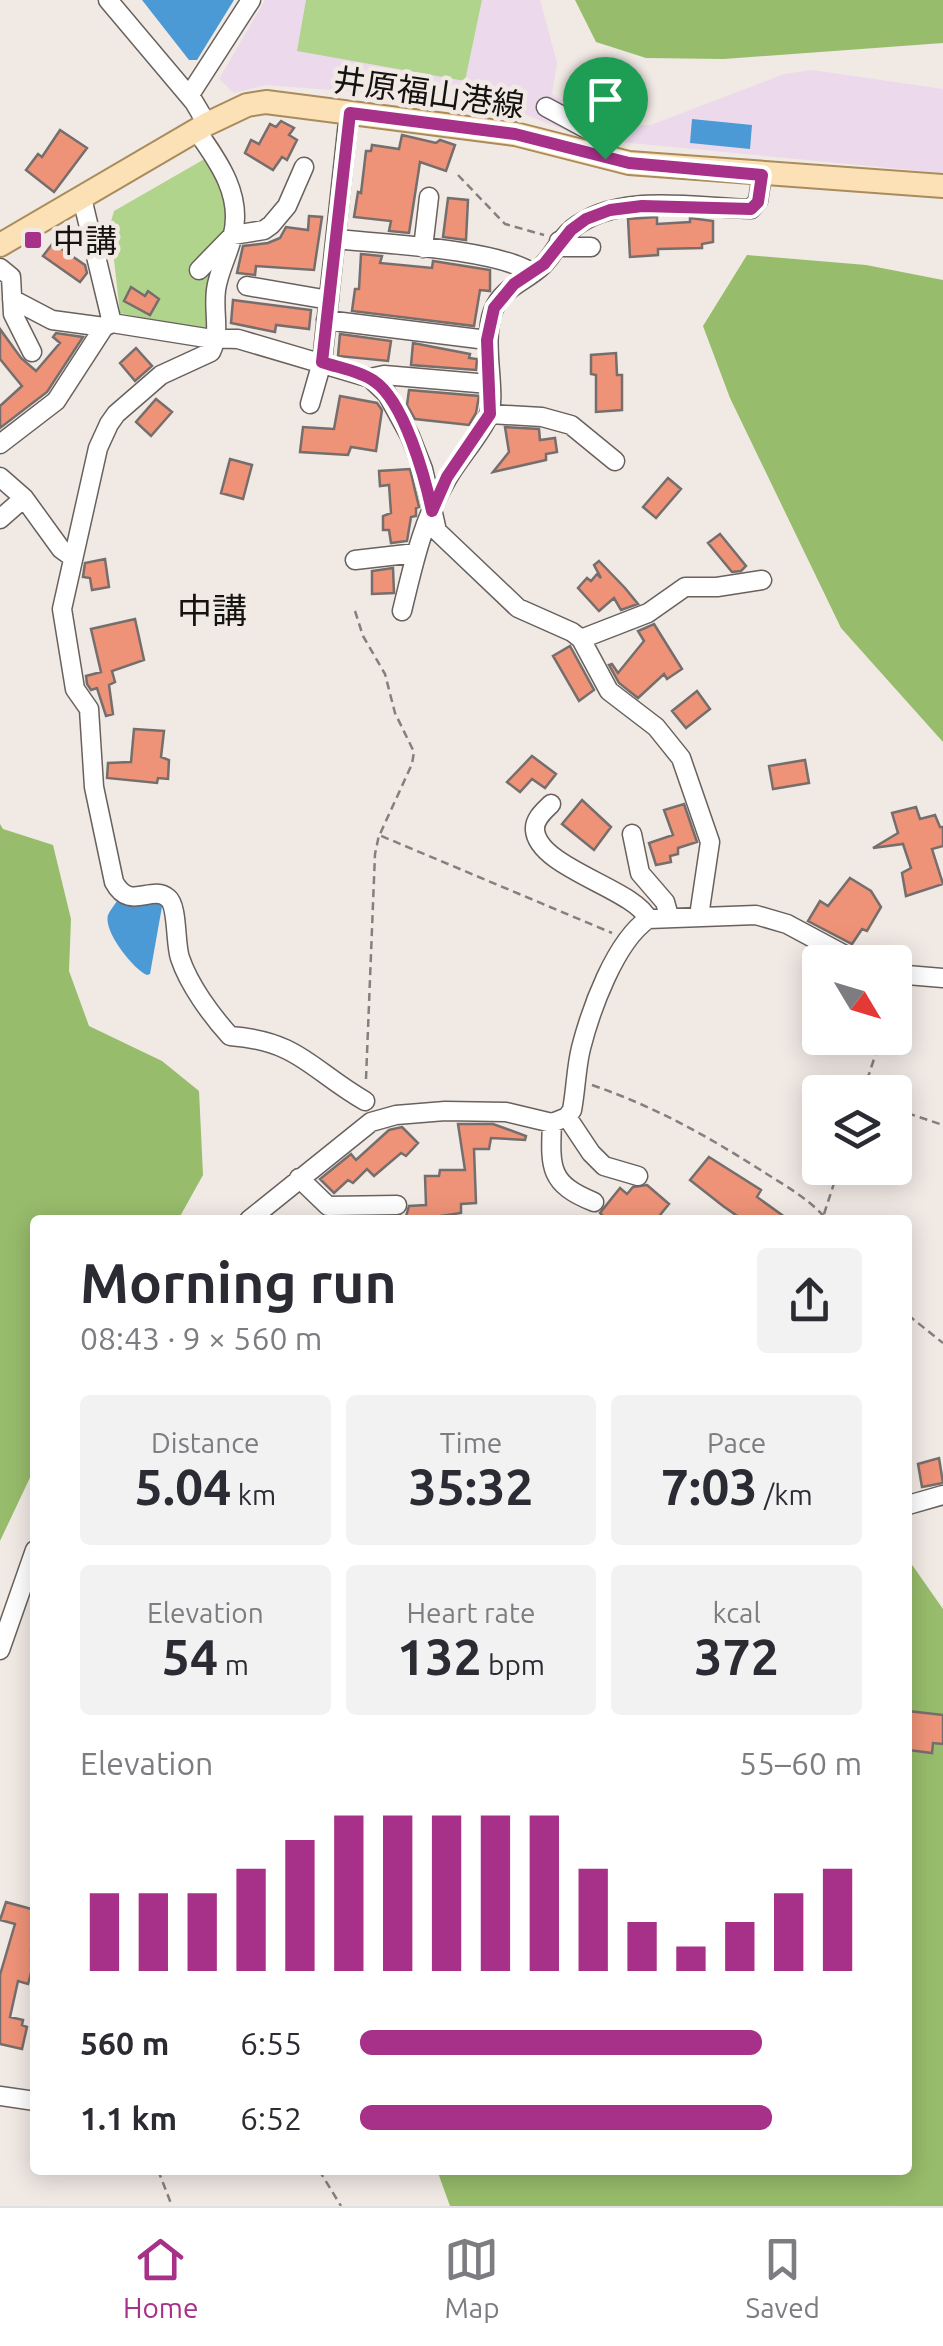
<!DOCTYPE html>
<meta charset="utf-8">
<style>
body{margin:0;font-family:Ubuntu,"Noto Sans JP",sans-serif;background:#f2f2f3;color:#2b2b33;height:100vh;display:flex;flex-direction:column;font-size:38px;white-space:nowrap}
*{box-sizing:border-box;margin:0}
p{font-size:32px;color:#7c7c81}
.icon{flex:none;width:55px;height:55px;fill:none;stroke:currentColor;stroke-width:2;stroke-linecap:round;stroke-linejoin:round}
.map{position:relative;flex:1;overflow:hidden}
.panel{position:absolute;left:30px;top:1215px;width:882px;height:960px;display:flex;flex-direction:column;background:#fff;border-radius:10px;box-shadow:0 5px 25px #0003}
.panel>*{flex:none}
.needle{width:65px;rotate:128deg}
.buttons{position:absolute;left:802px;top:945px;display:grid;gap:20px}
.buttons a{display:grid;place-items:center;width:110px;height:110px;border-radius:10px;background:#fff;box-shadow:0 5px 25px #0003;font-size:50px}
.pin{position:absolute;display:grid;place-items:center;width:85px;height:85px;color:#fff;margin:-102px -42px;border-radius:50% 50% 50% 0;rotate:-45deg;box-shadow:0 0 10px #0007}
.pin .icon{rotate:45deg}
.round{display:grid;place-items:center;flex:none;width:105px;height:105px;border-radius:10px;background:#f2f2f3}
.head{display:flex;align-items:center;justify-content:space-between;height:170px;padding:0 50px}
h1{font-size:55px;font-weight:700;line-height:75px}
.metrics{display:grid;grid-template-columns:repeat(3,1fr);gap:15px;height:170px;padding:10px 50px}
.metrics div{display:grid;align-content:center;border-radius:10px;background:#f2f2f3;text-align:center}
.metrics b{font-size:50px;font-weight:700}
.metrics small{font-size:28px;font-weight:400}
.metrics p{font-size:28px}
.chart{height:280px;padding:20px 50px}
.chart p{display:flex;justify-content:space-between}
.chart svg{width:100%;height:180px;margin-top:10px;stroke:#a73088;stroke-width:6}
ul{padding:0 50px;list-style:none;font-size:32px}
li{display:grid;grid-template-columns:160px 120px 1fr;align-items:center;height:75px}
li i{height:25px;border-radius:12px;background:#a73088}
.tab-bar{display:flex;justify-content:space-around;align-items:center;height:140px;border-top:2px solid #e1e1e2;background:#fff;font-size:28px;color:#7c7c81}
.tab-bar a{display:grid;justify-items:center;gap:5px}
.tab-bar .on{color:#a73088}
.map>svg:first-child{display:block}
.industrial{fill:#ecdaec}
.green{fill:#b1d48c}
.forest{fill:#97bc6b}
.water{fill:#4c9ad5}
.building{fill:#ee9378;stroke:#766e6c;stroke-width:2.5}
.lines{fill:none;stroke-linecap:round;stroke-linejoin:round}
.minor-casing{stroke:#68615d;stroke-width:21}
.major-casing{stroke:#a98c5c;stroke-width:26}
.path{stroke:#86807d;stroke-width:2.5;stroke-dasharray:8 5;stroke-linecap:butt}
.minor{stroke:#fff;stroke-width:18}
.major{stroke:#fbe1b5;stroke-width:22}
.route-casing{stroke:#fff;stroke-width:20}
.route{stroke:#a73088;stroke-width:12}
.poi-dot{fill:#a73088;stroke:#f1e9e4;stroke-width:4}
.labels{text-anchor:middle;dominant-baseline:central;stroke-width:9;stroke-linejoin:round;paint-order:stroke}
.street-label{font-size:32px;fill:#151311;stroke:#f1e9e4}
.poi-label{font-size:32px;fill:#151311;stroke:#f1e9e4;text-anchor:start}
.neighbourhood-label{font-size:35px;fill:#151311;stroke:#f1e9e4}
</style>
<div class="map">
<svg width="943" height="2206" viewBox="0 0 943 2206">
<rect width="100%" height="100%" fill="#f1e9e4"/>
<!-- industrial -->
<path class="industrial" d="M265,0H540L557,63L552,94L604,125H651L784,74L812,70L943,89V173L588,139L521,113L393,95L266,85L234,93L219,79Z"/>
<!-- green -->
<path class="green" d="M306,0H482L465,81L297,51Z
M208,157L229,196V223L208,332L120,313L110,225L114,211Z"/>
<!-- forest -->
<path class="forest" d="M575,0H943V43L724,59L646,58L596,42Z
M747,255L866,265L943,280V742L841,628L730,398L703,326Z
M0,824L3,829L53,845L71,919L69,971L89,1026L162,1061L199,1091L203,1175L178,1220H35V1467L0,1541Z
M908,1559L943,1609V2206H450L437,2170H908Z"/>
<!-- water -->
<path class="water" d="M142,0H234L197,60H189Z
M692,119L752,125L750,149L690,143Z
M117,901H163L150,974L147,975C133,969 103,931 108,915C110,910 114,906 117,901Z"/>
<!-- building -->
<path class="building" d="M281,121L294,128L289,135L297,140L287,160L282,157L273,170L245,153L251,140L259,144L270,124L276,127Z
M60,130L87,148L54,192L26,170L38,154L42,157Z
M402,135L436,143L440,140L455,145L446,171L420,162L409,233L389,231L391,221L354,217L358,192L361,193L366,151H371L372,145L399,149Z
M448,198L468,200L466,240L443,237Z
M309,216L322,217L314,270L256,266L255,275L237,273L243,246L268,243L280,238L286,227L308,230Z
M657,217V224L690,222V218L713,221V242L702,244V248L658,249V255L630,257L628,219Z
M53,243L85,265L87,273L80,282L43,256Z
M361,254L382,256L380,263L432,268L433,261L490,270V291L480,290L474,326L352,311L355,289H359Z
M131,287L145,296L148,291L159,299L150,315L124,301Z
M233,300L311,310L309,329L276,325L275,332L231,323Z
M0,329L21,358L36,371L60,343L53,337L56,333L83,337L47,392L0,428V406L22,386L0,359Z
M340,334L391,341L388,361L338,356Z
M413,343L470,354L469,358L477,359L476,370L411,365Z
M136,348L152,366L135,381L120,363Z
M616,353L617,375H622V410L596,412V375L591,374V355Z
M409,390L479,396L476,413L469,425L415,419L407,405Z
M340,396L377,403L382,410L376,451L351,447L348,455L300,452L303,427L334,429Z
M156,399L172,412L151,436L136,422Z
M505,427L539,429L540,440L555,438L557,452L546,454V460L493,472L509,452Z
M230,459L252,465L243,499L221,493Z
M410,469L419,507L416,508V516L411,517L407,541L391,543L389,530H383V516L391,513L389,485L380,486L379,471Z
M668,478L681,489L656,518L643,507Z
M720,534L746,566L741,571L732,572L708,543Z
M105,559L109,587L92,590L90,578L83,577L85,563Z
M599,561L625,588L638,604L621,610L614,598L599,611L578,588L587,578L591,581L597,574L601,578L594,565Z
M393,568L394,593L372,594V571Z
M135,619L144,660L112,671L115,682L109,685L113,714L106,716L97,688L91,690L87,684L86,676L101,672L91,629Z
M654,624L682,669L667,679L664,674L638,698L619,683L609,665L612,664L618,673L644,641L638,631Z
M570,646L594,690L579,701L553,656Z
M697,691L710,709L686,728L672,711Z
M134,729L164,731L161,757L169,760L168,779L158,778L157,783L107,778L108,763L131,762Z
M532,756L556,774L545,788L532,779L520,792L507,782Z
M805,760L809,783L773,789L769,766Z
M582,800L611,827L594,850L562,824Z
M684,804L697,842L678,848V854L670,856L671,862L656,865L649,843L673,835L664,810Z
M916,807L920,819L935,815L940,827H943V846L932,849L943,884L906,896L902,873L911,868L903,844L873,848L898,833L892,813Z
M850,878L871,891L881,907L867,931L862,929L852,944L808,921L820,901L828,906Z
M458,1124H493L526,1136L525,1140L491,1138L489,1149H474L476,1203L461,1204V1213L434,1217V1220H405L409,1206L426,1205L425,1176H439L440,1170H465Z
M402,1127L418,1143L406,1156L401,1153L374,1176L367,1169L353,1183L348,1180L334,1193L320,1179L351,1154L356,1160L389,1130Z
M709,1157L761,1190L757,1197L789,1220H743L723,1206L690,1180Z
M647,1185L669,1204L656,1220H607L600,1213L620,1188L627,1194L633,1187Z
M939,1458L943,1483L922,1487L918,1464Z
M908,1711L943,1715V1744L933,1743L932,1753L908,1750Z
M6,1902L35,1910V1936L31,1950L35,1951V1958L28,1984L18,1981L10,2017L23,2020L22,2025L27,2027L22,2049L0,2044V1975L15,1924L0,1920Z"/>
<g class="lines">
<defs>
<path id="minor" d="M108,0L194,102L207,124
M189,96L251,0
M546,107L596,134L595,156
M196,130C219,162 244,197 232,238C228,255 218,273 216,290C213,313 221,331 211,352L161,375L116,414L109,424L98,448L62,609L75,689L89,709L94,787L114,882C130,912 151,884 168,898C178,906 175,944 180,958C189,985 211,1015 230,1036C299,1041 311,1070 365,1101
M82,198L112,323L206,338L238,339L370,378L384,375L489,384
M336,239C384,244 496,249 533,273
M559,241L564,247H591
M423,248L429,197
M0,268L11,277L13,314L32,352
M199,270L233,235L264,230L271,225L287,206L304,167
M247,286L329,300
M12,299L52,320L104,327
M326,320L487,340
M370,378L387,394L410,436L423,469L437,531L518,608L572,632L581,639L609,691L656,727L681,758L710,842L699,916
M310,404L322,362L349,113
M490,414L542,417L571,425L615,461
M0,444L56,401L104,327L112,323
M0,477L24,498L61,549L72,557
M0,519L24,498
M355,560L416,553
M402,611C413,566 422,522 446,481C456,462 481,434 488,417C498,394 481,345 493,311C502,287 527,281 543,265C554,254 559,240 572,229C619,191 695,208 751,209L758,201L762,175
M581,639L648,613L685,587H717L762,580
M551,804C544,811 534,819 535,830C538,868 635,889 648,919
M632,834L640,873L665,902L669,916
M895,974L943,978
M567,1117L591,1153L604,1166L638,1176
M552,1123C550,1168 549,1184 594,1202
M299,1178L328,1206L397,1205
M249,1220L371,1122L396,1115L445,1111L506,1112L552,1123L567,1117L572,1110C576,1089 576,1068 581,1048C591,1009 615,942 648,919L756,915L787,924L858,962
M908,1505L943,1495
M0,1650L35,1550
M0,2096L35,2101"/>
<path id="major" d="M0,245L207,124L247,105L266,102L515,134L629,163L943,186"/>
</defs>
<!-- minor casing -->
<use href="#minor" class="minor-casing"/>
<!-- major casing -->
<use href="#major" class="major-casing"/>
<!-- path -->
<path class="path" d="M458,175L505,224L544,235
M355,611L363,636L385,674L395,713L414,752L412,764L380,834
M366,1079L375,854L379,835L612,933
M592,1085C655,1107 702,1133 759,1169C782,1184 809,1198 827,1220
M863,1092L881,1038
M895,1109L943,1125
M824,1214L839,1168
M908,1315L943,1343
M158,2170L172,2206
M319,2170L341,2206"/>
<!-- minor -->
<use href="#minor" class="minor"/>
<!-- major -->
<use href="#major" class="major"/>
</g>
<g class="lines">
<defs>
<path id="route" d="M350,113L515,134L629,163L762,175L758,202L751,209L642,206L610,210L586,219L571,230L544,264L514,284L494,308L487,340L490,414L447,477L432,511C425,477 404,401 374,381C360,371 339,368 322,362Z"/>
</defs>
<!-- route casing -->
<use href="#route" class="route-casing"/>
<!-- route -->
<use href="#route" class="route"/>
</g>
<!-- markers -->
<rect class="poi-dot" x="23" y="230" width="20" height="20" rx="5"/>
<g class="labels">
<!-- street labels -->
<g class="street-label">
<text transform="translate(429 92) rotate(8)">井原福山港線</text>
</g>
<!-- poi labels -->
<g class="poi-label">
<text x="53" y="240">中講</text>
</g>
<!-- neighbourhood labels -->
<g class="neighbourhood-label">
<text x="212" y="610">中講</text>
</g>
</g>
</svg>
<div class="buttons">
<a><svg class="needle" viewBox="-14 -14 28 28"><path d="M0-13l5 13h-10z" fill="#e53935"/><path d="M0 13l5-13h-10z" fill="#7c7c81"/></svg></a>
<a><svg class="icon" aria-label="layers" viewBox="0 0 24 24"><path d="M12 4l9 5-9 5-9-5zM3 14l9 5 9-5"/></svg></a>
</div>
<div class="pin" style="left:605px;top:159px;background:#1e9e55"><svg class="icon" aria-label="arrive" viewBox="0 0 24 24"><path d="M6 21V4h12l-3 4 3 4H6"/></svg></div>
<section class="panel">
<div class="head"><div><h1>Morning run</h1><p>08:43 · 9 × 560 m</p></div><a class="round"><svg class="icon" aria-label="share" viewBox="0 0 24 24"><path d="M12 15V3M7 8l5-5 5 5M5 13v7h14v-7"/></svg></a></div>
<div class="metrics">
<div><p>Distance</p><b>5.04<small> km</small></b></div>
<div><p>Time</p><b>35:32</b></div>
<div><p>Pace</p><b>7:03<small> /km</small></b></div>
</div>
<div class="metrics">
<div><p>Elevation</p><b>54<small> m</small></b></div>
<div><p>Heart rate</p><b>132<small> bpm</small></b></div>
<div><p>kcal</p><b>372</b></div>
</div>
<div class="chart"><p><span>Elevation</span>55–60 m</p>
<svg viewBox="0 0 160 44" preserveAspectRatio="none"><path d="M5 44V25M15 44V25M25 44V25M35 44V19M45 44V12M55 44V6M65 44V6M75 44V6M85 44V6M95 44V6M105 44V19M115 44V32M125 44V38M135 44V32M145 44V25M155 44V19"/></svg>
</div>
<ul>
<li><b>560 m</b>6:55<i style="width:80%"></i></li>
<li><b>1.1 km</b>6:52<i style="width:82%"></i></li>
</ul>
</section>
</div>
<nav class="tab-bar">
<a class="on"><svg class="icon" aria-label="home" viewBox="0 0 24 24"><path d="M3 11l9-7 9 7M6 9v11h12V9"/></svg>Home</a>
<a><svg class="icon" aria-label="map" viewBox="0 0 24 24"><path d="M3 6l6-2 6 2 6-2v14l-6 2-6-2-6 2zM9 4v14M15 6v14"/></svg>Map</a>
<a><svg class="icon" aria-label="saved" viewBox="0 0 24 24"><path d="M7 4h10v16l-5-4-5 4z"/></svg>Saved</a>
</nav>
